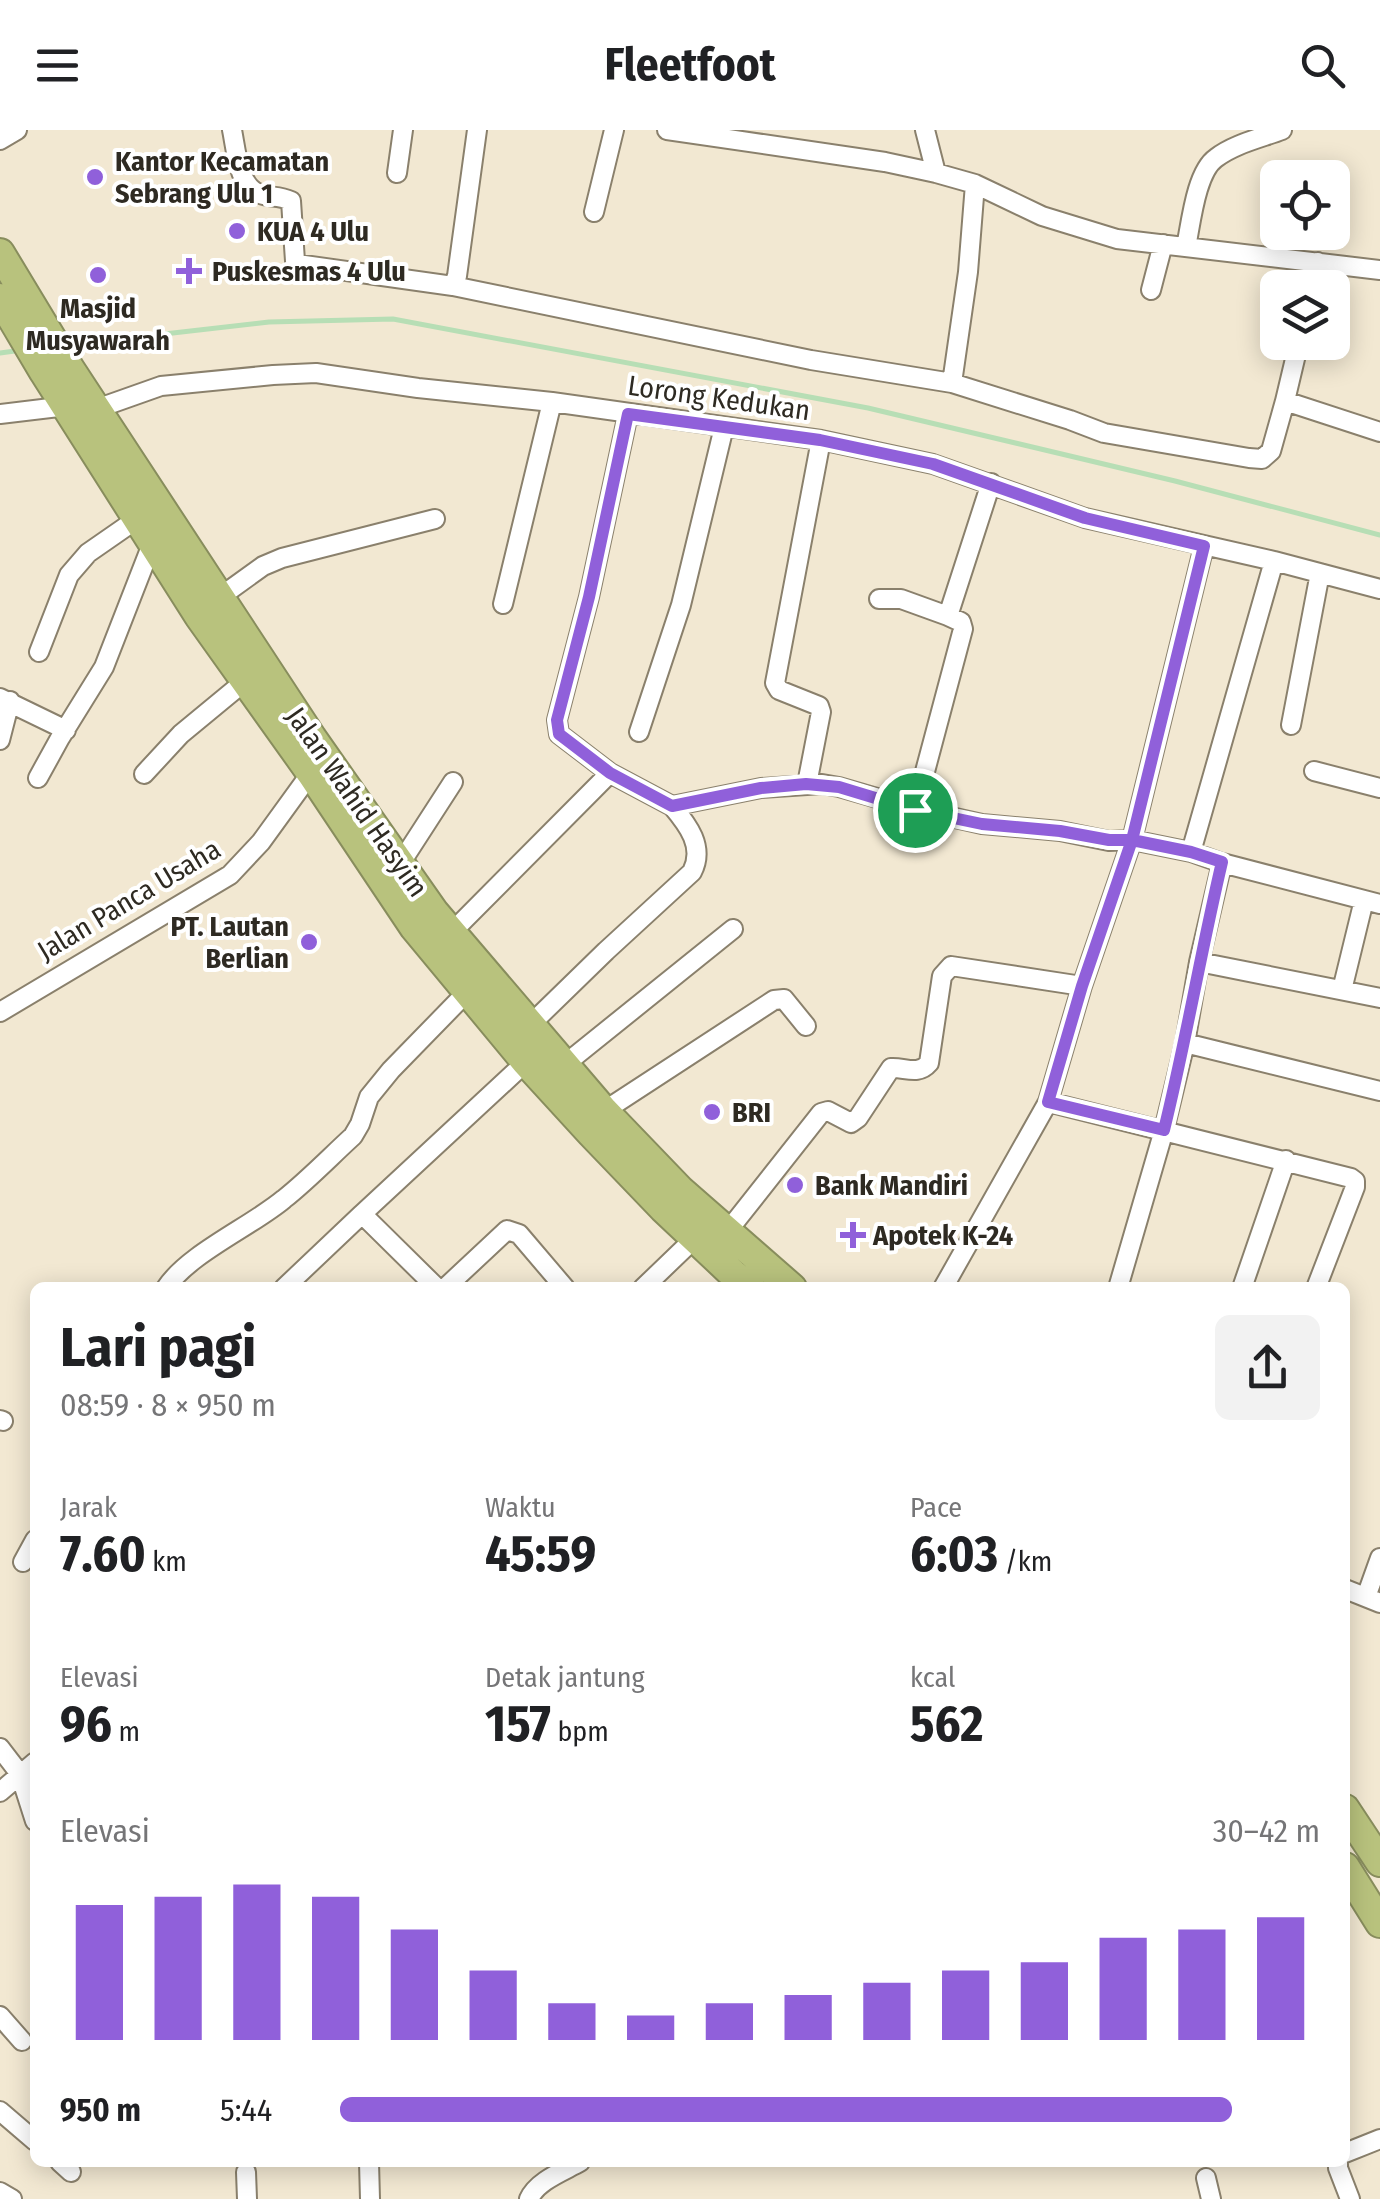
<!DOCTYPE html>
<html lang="id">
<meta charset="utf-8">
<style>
body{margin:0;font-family:"Fira Sans Condensed",sans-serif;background:#f2f2f2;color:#202124;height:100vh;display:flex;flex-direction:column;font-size:38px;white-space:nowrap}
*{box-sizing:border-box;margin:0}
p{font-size:32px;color:#757577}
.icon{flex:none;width:55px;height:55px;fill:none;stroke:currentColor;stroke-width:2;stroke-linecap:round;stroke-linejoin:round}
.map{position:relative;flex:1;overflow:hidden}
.sheet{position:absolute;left:30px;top:1152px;width:1320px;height:885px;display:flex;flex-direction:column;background:#fff;border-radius:15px;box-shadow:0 5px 25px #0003}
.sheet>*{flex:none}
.tools{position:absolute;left:1260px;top:30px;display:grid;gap:20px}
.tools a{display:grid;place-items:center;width:90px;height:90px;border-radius:15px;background:#fff;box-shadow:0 5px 25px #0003;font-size:50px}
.pin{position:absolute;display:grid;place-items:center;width:85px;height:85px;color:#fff;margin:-42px;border:5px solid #fff;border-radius:50%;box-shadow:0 2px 10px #0007}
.round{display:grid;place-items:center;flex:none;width:105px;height:105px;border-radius:15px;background:#f2f2f2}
.overview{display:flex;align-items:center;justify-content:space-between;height:170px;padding:0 30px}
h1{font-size:55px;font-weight:700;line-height:75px}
.stats{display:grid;grid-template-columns:repeat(3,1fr);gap:15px;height:170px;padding:10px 30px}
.stats div{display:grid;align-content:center}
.stats b{font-size:50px;font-weight:700}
.stats small{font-size:28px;font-weight:400}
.stats p{font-size:28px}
.chart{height:280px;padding:20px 30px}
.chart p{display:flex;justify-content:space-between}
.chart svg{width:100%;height:180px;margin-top:10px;stroke:#9060da;stroke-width:6}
ul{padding:0 30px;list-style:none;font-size:32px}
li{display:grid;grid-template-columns:160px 120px 1fr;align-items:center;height:75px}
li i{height:25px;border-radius:12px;background:#9060da}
header{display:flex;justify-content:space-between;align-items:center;height:130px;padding:0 30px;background:#fff;font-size:45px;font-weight:700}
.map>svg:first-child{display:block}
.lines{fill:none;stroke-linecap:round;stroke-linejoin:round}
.stream{stroke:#b7deb5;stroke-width:5}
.minor-casing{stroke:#8a806c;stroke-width:22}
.highway-casing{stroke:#888d5d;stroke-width:32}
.minor{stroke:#fff;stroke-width:18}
.highway{stroke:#b8c27d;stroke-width:28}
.route-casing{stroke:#fff;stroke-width:20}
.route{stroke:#9060da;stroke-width:12}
.poi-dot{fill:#9060da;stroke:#fff;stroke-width:4}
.labels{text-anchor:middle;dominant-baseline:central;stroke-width:8;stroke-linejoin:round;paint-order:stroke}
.poi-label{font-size:28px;font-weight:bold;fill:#2e2a22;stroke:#fff;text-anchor:start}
.street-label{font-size:28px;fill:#2e2a22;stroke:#fff}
</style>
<header><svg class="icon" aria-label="menu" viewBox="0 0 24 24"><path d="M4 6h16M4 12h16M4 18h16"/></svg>Fleetfoot<svg class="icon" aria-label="search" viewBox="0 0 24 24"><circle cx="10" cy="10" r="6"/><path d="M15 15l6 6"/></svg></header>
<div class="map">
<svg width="1380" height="2069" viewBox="0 0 1380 2069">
<rect width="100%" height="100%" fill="#f2e8d2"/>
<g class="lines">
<!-- stream -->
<path class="stream" d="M68,215L269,192L393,189L868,278L1175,351L1380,405
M0,223L22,220"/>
<defs>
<path id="minor" d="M232,0C236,19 238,57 260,64C271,68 278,65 291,71L295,131L297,134L453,156L811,230L952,253L1070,290L1104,303L1249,328L1262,329L1271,321L1285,271
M667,0L885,32L936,43L975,54L1042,86L1117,109L1380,140
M925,0L936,43
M0,10L17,0
M397,43L403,0
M594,82L614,0
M1186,117C1191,93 1196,42 1216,28C1234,14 1261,8 1282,0
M453,156L457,146L477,0
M1312,158L1318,132
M1151,160L1163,114
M1299,212L1285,271L1380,302
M952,253L968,142L975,54
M96,279L161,256L273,245L316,243L418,258L552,272L821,310L933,334L1085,388L1274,431L1380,459
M0,284L67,276
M628,284L589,467L557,590L559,604L610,643L672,676L761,658L822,654L839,657L915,679L982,694L1060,701L1109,711L1132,710L1191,722L1222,733L1380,774
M220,467L263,436L282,428L435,389
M879,469H901L948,486L991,353
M503,474L552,272
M39,522L69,445L88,423L137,389
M0,568L66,600
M1291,595L1320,443
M639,602L681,475L724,297
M0,610L10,571
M1314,641L1380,658
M144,644L181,604L244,552
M38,648L60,608L104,537L152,414
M807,654L821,582L819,576L779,560L775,553L821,310
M915,679L963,499L961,492L948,486
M1191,722L1274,431
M1222,733L1199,832L1185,913L1380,961
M400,734L453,652
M451,803L610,643
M1199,832L1380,868
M1342,860L1364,770
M0,882L230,745L261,712L311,643
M530,895L606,821L692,742C705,717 688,695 672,676
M564,935L733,799
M1048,972L1351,1048L1355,1051V1057L1316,1158
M604,981L774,870L784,869L806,896
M727,1102L821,983L828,981L851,993L858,988L891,938C905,937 918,946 929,933L942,846L951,836L1082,856
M166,1158C188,1124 252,1096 284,1069C308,1050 330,1027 353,1006L360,994L369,967L391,940L468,861
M284,1158L362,1084
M437,1158L362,1084L526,932
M445,1158L507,1100L519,1104L565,1158
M643,1158L695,1108
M943,1158L1048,972L1082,856L1132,710L1204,416
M1118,1158L1164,1000L1185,913
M1242,1158L1286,1030
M0,1290L3,1291
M23,1432L35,1410
M1345,1459L1380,1473
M1366,1467L1380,1428
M0,1618L20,1644L35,1691
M0,1662L35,1632
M0,1886L22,1911
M0,1981L35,2011
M1345,2023L1380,2009
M60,2032L71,2042
M369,2032L370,2069
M1338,2032V2038L1350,2069
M246,2042L247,2069
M1206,2048L1211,2069
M0,2062L12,2069
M529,2069C537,2051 562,2042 580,2032"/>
<path id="highway" d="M0,123L70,239L312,608L434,782L604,981L680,1060L792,1158
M0,168L44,242L199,486L311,643L414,797L526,932L591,1003L663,1078L733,1144L751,1158
M1345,1679L1380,1732
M1345,1737L1380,1793"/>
</defs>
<!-- minor casing -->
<use href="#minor" class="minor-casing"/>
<!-- highway casing -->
<use href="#highway" class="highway-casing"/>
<!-- minor -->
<use href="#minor" class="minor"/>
<!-- highway -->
<use href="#highway" class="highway"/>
</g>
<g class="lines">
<defs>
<path id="route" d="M915,680L839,657L806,654L761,658L672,676L610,643L559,604L557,590L589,467L628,284L820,310L933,334L1085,388L1204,416L1132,710L1082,856L1048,972L1164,1000C1186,911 1201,821 1222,732L1191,722L1132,710H1109L1060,701L982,694L915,680"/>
</defs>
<!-- route casing -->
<use href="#route" class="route-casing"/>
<!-- route -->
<use href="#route" class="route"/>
</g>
<!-- markers -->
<g class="poi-dot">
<circle cx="95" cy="47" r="10"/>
<circle cx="237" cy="101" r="10"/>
<path d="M184 126h10v10h10v10h-10v10h-10v-10h-10v-10h10z"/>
<circle cx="98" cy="145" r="10"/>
<circle cx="309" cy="812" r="10"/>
<circle cx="712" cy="982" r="10"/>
<circle cx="795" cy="1055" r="10"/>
<path d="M848 1090h10v10h10v10h-10v10h-10v-10h-10v-10h10z"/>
</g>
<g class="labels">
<!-- poi labels -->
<g class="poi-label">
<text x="115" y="31">Kantor Kecamatan<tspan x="115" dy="32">Sebrang Ulu 1</tspan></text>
<text x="257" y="101">KUA 4 Ulu</text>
<text x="212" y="141">Puskesmas 4 Ulu</text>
<text x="98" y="178" text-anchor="middle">Masjid<tspan x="98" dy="32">Musyawarah</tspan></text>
<text x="289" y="796" text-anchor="end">PT. Lautan<tspan x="289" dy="32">Berlian</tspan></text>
<text x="732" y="982">BRI</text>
<text x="815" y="1055">Bank Mandiri</text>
<text x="873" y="1105">Apotek K-24</text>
</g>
<!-- street labels -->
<g class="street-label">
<text transform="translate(719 268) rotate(8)">Lorong Kedukan</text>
<text transform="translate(357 672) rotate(55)">Jalan Wahid Hasyim</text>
<text transform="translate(129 770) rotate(-31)">Jalan Panca Usaha</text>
</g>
</g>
</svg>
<div class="tools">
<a><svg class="icon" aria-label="locate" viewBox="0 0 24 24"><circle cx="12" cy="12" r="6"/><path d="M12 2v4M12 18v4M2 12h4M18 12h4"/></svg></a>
<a><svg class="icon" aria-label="layers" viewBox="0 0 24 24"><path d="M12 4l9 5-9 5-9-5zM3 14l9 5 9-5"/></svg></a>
</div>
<div class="pin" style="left:915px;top:680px;background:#1e9e55"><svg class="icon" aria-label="arrive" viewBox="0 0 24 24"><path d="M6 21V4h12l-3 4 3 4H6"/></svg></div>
<section class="sheet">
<div class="overview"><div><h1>Lari pagi</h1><p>08:59 · 8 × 950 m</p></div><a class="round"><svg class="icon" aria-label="share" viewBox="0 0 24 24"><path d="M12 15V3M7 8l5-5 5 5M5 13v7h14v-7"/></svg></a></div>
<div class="stats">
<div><p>Jarak</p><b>7.60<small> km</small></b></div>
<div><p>Waktu</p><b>45:59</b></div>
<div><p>Pace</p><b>6:03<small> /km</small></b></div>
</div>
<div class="stats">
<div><p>Elevasi</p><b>96<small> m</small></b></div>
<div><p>Detak jantung</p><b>157<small> bpm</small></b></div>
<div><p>kcal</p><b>562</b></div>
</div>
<div class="chart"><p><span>Elevasi</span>30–42 m</p>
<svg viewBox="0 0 160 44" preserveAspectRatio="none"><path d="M5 44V11M15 44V9M25 44V6M35 44V9M45 44V17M55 44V27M65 44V35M75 44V38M85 44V35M95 44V33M105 44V30M115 44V27M125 44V25M135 44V19M145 44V17M155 44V14"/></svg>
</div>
<ul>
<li><b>950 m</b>5:44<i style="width:91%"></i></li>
</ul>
</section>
</div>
